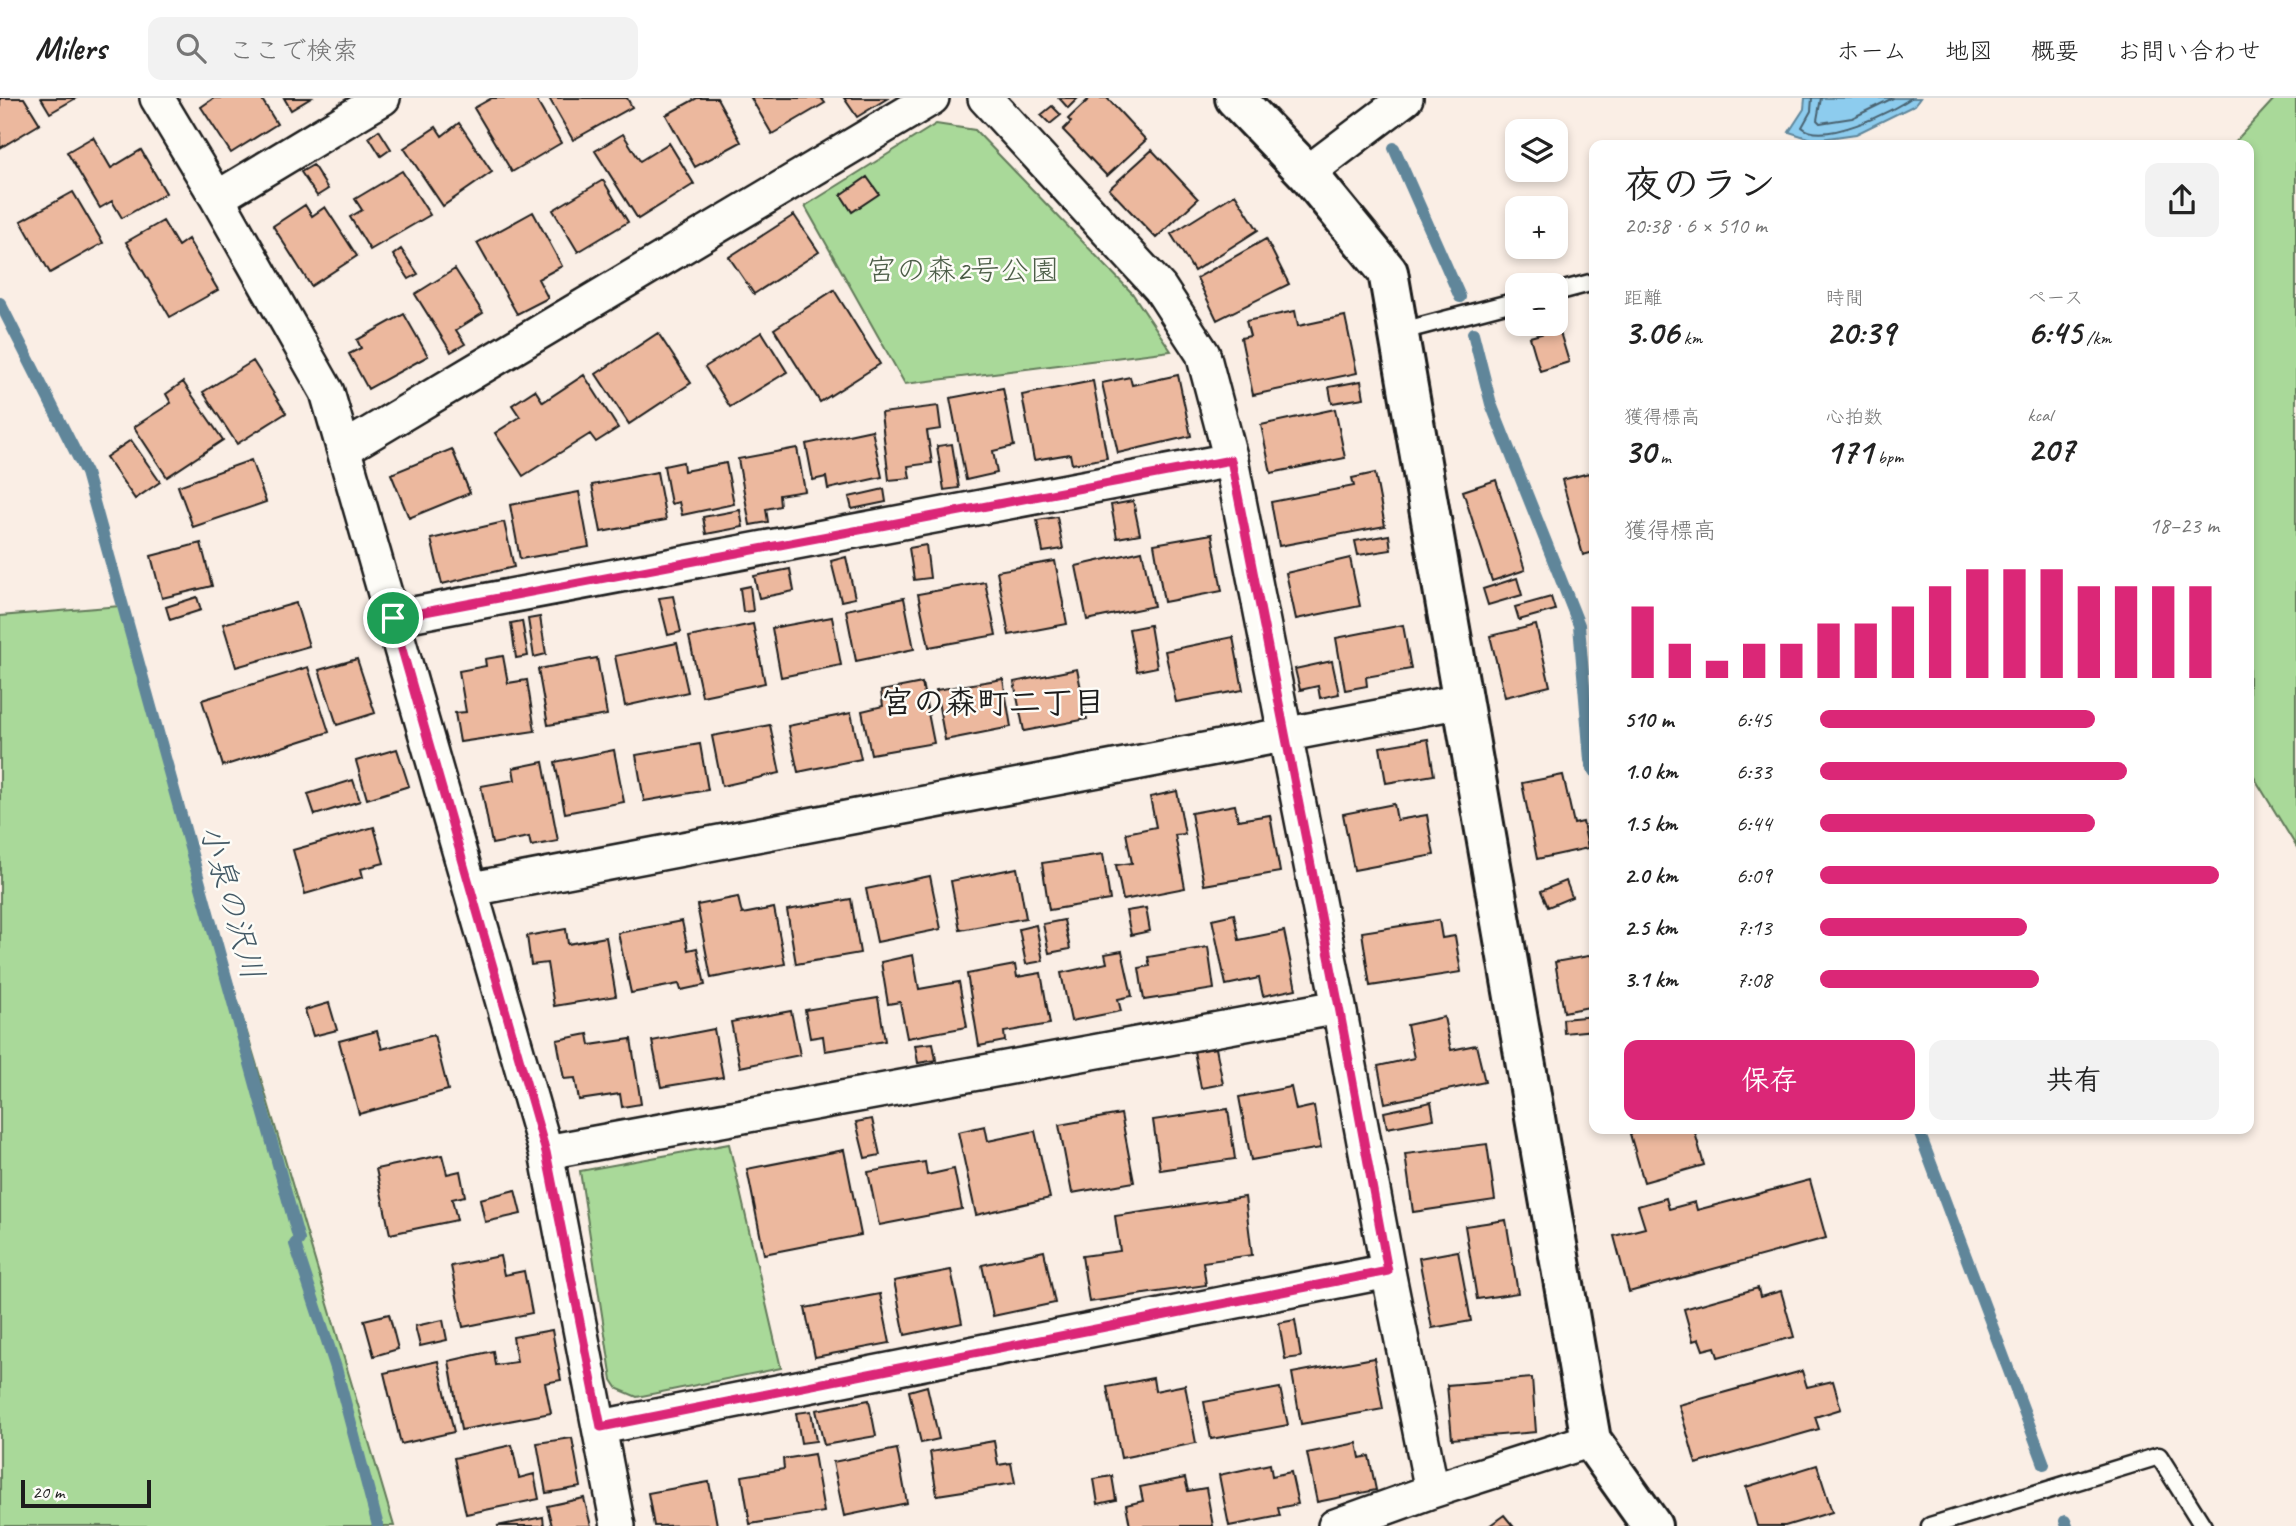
<!DOCTYPE html>
<html lang="ja">
<meta charset="utf-8">
<style>
body{margin:0;font-family:Caveat,"Klee One",sans-serif;background:#f2f2f2;color:#222;height:100vh;display:flex;flex-direction:column;font-size:26px;white-space:nowrap}
*{box-sizing:border-box;margin:0}
p{font-size:23px;color:#767676}
.icon{flex:none;width:38px;height:38px;fill:none;stroke:currentColor;stroke-width:2;stroke-linecap:round;stroke-linejoin:round}
.map{position:relative;flex:1;overflow:hidden}
.side{position:absolute;left:1589px;top:42px;width:665px;height:994px;display:flex;flex-direction:column;background:#fff;border-radius:14px;box-shadow:0 4px 10px #0003}
.side>*{flex:none}
.tools{position:absolute;left:1505px;top:21px;display:grid;gap:14px}
.tools a{display:grid;place-items:center;width:63px;height:63px;border-radius:14px;background:#fff;box-shadow:0 4px 10px #0003;font-size:35px}
.scale{position:absolute;left:21px;bottom:18px;width:130px;box-sizing:border-box;padding-left:7px;border:4px solid #1c1c1c;border-top:0;font-size:19px;line-height:24px;white-space:nowrap;color:#1c1c1c;-webkit-text-stroke:5px #fdfcf7;paint-order:stroke}
.pin{position:absolute;display:grid;place-items:center;width:60px;height:60px;color:#fff;margin:-30px;border:4px solid #fff;border-radius:50%;box-shadow:0 2px 7px #0007}
.round{display:grid;place-items:center;flex:none;width:74px;height:74px;border-radius:14px;background:#f2f2f2}
.headline{display:flex;align-items:center;justify-content:space-between;height:119px;padding:0 35px}
h1{font-size:38px;font-weight:700;line-height:52px}
.figures{display:grid;grid-template-columns:repeat(3,1fr);gap:10px;height:119px;padding:7px 35px}
.figures div{display:grid;align-content:center}
.figures b{font-size:35px;font-weight:700}
.figures small{font-size:19px;font-weight:400}
.figures p{font-size:19px}
.chart{height:196px;padding:14px 35px}
.chart p{display:flex;justify-content:space-between}
.chart svg{width:100%;height:126px;margin-top:7px;stroke:#db2777;stroke-width:6}
.cta{display:flex;gap:14px;margin-top:auto;padding:14px 35px}
.cta a{flex:1;height:80px;border-radius:14px;background:#db2777;color:#fff;font-size:28px;font-weight:700;line-height:80px;text-align:center}
.cta a+a{background:#f2f2f2;color:#222}
ul{padding:0 35px;list-style:none;font-size:23px}
li{display:grid;grid-template-columns:112px 84px 1fr;align-items:center;height:52px}
li i{height:18px;border-radius:9px;background:#db2777}
header{display:flex;align-items:center;gap:42px;box-sizing:border-box;height:98px;padding:0 35px;background:#fff;border-bottom:2px solid #e0e0e0}
header strong{font-size:33px}
nav{display:flex;gap:38px;margin-inline-start:auto;font-size:24px}
.search{width:490px;height:63px;background:#f2f2f2;display:flex;align-items:center;gap:18px;box-sizing:border-box;padding:0 24px;border-radius:14px;color:#767676;font-size:26px}
.map>svg:first-child{display:block}
.green{fill:#a9d999;stroke:#627a5a;stroke-width:2}
.water{fill:#8dccee;stroke:#60869a;stroke-width:2}
.lines{fill:none;stroke-linecap:round;stroke-linejoin:round}
.shore{stroke:#496270;stroke-width:2}
.stream{stroke:#60869a;stroke-width:12}
.building{fill:#ecb89e;stroke:#1c1c1c;stroke-width:2}
.lane-casing{stroke:#1c1c1c;stroke-width:21}
.street-casing{stroke:#1c1c1c;stroke-width:38}
.secondary-casing{stroke:#1c1c1c;stroke-width:44}
.lane{stroke:#fdfcf7;stroke-width:16}
.street{stroke:#fdfcf7;stroke-width:33}
.secondary{stroke:#fdfcf7;stroke-width:38}
.route-casing{stroke:#fff;stroke-width:14}
.route{stroke:#db2777;stroke-width:9}
.labels{text-anchor:middle;dominant-baseline:central;stroke-width:5;stroke-linejoin:round;paint-order:stroke}
.park-label{font-size:30px;fill:#4d5e48;stroke:#fdfcf7}
.neighbourhood-label{font-size:32px;font-weight:bold;fill:#1c1c1c;stroke:#fdfcf7}
.water-label{font-size:32px;font-style:italic;fill:#445a66;stroke:#fdfcf7}
</style>
<header>
<strong>Milers</strong>
<div class="search"><svg class="icon" aria-label="search" viewBox="0 0 24 24"><circle cx="10" cy="10" r="6"/><path d="M15 15l6 6"/></svg>ここで検索</div>
<nav><a>ホーム</a><a>地図</a><a>概要</a><a>お問い合わせ</a></nav>
</header>
<div class="map">
<svg width="2296" height="1428" viewBox="0 0 2296 1428">
<rect width="100%" height="100%" fill="#faeee5"/>
<filter id="ink" filterUnits="userSpaceOnUse"><feTurbulence type="fractalNoise" baseFrequency=".0143" numOctaves="2"/><feDisplacementMap in="SourceGraphic" scale="14" xChannelSelector="R" yChannelSelector="G"/><feConvolveMatrix kernelMatrix="1 2 1 2 8 2 1 2 1" color-interpolation-filters="sRGB"/></filter>
<g filter="url(#ink)">
<!-- green -->
<path class="green" d="M2275,0H2296V748L2249,671V47H2232Z
M936,26L975,32L1132,195L1171,253L905,286L805,108Z
M120,508L394,1428H0V518Z
M729,1046L781,1270L637,1299L618,1291L612,1282L580,1073Z"/>
<!-- water -->
<path class="water" d="M1805,0H1920L1915,7L1856,36L1814,42L1789,34L1804,11Z"/>
<g class="lines">
<!-- shore -->
<path class="shore" d="M1812,0L1811,13L1802,29C1823,48 1891,14 1911,0
M1821,0L1817,22L1820,25L1852,20L1893,0"/>
<!-- stream -->
<path class="stream" d="M1394,50L1460,199
M0,205L86,375L299,1142L295,1146L336,1270L378,1428
M1473,235L1491,306L1579,527L1590,662L1594,673
M1918,1031L2044,1366
M2065,1423L2067,1428"/>
</g>
<!-- building -->
<path class="building" d="M0,0H24L40,26L0,50Z
M41,0H76L50,15Z
M214,0H261L277,26L231,55L201,9Z
M284,0H311L291,12Z
M492,0H535L561,45L512,74L474,10Z
M549,0H627L632,9L573,42Z
M697,0H717L741,44L695,69L666,17Z
M751,0H821L825,5L772,36Z
M844,0H888L857,19Z
M1059,0H1078L1068,10Z
M1090,0H1107L1146,42L1107,78L1063,32L1071,24L1068,21Z
M1052,8L1061,17L1050,26L1041,17Z
M459,25L492,74L443,108L404,50L436,29L442,38Z
M379,32L391,51L381,58L369,39Z
M623,36L640,63L669,45L694,86L638,121L595,53Z
M93,39L111,70L141,52L166,95L122,120L112,103L100,110L67,54Z
M1152,52L1198,101L1156,140L1109,91Z
M313,67L328,91L317,98L301,74Z
M402,73L430,117L370,152L350,119L362,112L355,101Z
M867,79L879,96L852,114L841,97Z
M603,82L628,124L578,154L553,112Z
M73,94L103,145L50,175L21,123Z
M1235,96L1258,132L1194,173L1171,136Z
M305,107L312,118L325,109L357,158L311,188L273,128Z
M533,114L562,168L538,181L548,200L517,216L477,145Z
M794,117L819,154L754,196L729,159Z
M163,123L178,148L188,141L218,192L170,219L126,144Z
M1266,141L1289,186L1217,222L1197,180Z
M401,151L418,176L409,181L393,157Z
M455,171L483,215L456,232L465,246L451,254L415,196Z
M834,192L880,266L820,304L774,231Z
M1295,213L1298,228L1345,218L1357,275L1253,297L1241,240L1250,238L1246,223Z
M404,216L428,258L368,291L349,256L361,250L357,242Z
M1559,231L1569,264L1540,273L1530,239Z
M762,234L787,274L730,309L705,269Z
M658,235L691,285L629,326L596,276Z
M253,263L286,315L237,346L203,294Z
M584,277L618,330L596,344L590,336L523,378L495,335L520,319L512,307L535,292L543,304Z
M1178,277L1191,338L1118,355L1102,285L1130,279L1132,287Z
M1093,283L1107,360L1072,366L1070,356L1034,362L1022,297Z
M1361,283L1364,300L1332,305L1329,289Z
M183,284L223,342L167,379L134,329L171,305L166,296Z
M1003,290L1014,348L993,353L997,375L966,382L950,300Z
M938,308L941,331L927,333L932,365L908,368L910,380L889,382L881,315Z
M1335,311L1345,360L1271,375L1261,327Z
M872,332L882,379L828,391L826,379L813,382L806,346Z
M131,342L160,384L135,401L106,359Z
M952,346L959,390L944,392L937,348Z
M797,350L805,393L779,397L780,408L766,411L768,424L750,427L738,361Z
M452,351L470,395L409,420L391,376Z
M251,362L266,404L193,429L178,388Z
M683,364L684,373L726,365L734,406L682,417L679,404L671,406L664,368Z
M657,374L666,422L601,434L592,387Z
M1375,375L1385,428L1279,448L1271,404L1354,388L1352,380Z
M1589,375L1594,392V454L1583,457L1562,382Z
M1496,382L1525,472L1492,483L1463,393Z
M884,391L886,404L852,411L849,399Z
M579,394L589,449L520,461L510,407Z
M1133,403L1140,436L1117,440L1111,407Z
M740,412L743,429L706,436L703,419Z
M1057,419L1063,451L1043,454L1037,422Z
M504,424L514,469L442,486L431,441Z
M1212,436L1222,493L1164,504L1154,446Z
M1389,437L1391,452L1358,457L1355,443Z
M201,445L212,488L162,500L151,458Z
M926,447L930,480L914,482L909,450Z
M1142,453L1154,508L1087,522L1076,468Z
M846,459L855,500L841,503L831,463Z
M1350,460L1360,508L1296,521L1286,475Z
M1055,463L1067,526L1009,537L997,473Z
M790,471L794,493L759,500L754,478Z
M1517,480L1522,497L1488,507L1483,491Z
M985,484L996,537L929,549L918,496Z
M750,488L753,513L743,514L740,490Z
M673,498L681,534L668,537L659,500Z
M197,499L201,512L170,522L166,509Z
M1551,499L1555,512L1519,522L1515,509Z
M904,500L914,551L856,563L846,512Z
M296,505L309,548L236,569L223,526Z
M540,519L546,556L534,559L528,521Z
M832,519L841,567L781,579L772,530Z
M522,523L528,558L516,560L511,525Z
M753,526L765,585L702,598L689,539Z
M1150,527L1157,569L1137,573L1129,531Z
M1403,527L1411,571L1366,579L1367,588L1345,592L1336,540Z
M1536,527L1550,588L1505,599L1490,538Z
M1233,539L1243,592L1176,604L1165,553Z
M677,545L688,594L625,608L615,558Z
M503,558L508,585L527,582L535,633L460,644L455,615L466,614L459,573L486,568L485,561Z
M597,560L607,617L548,627L538,571Z
M357,561L375,615L337,627L319,572Z
M1332,563L1339,596L1320,600L1318,588L1300,592L1295,571Z
M308,569L329,634L223,668L202,602Z
M1077,571L1087,621L1024,633L1014,584Z
M1003,581L1011,629L945,642L936,592Z
M922,585L934,645L871,656L862,613L883,608L881,593Z
M851,615L861,661L798,674L788,628Z
M770,627L780,675L722,688L712,638Z
M1428,641L1434,677L1386,685L1380,649Z
M700,646L708,692L644,703L636,657Z
M397,651L409,688L367,701L356,663Z
M614,652L624,704L565,715L555,664Z
M543,664L558,743L531,748L529,739L492,746L481,688L515,682L513,670Z
M1563,677L1574,726L1583,724L1588,750L1537,761L1522,685Z
M353,682L360,703L315,717L308,696Z
M1177,693L1185,736L1175,737L1185,790L1123,802L1116,767L1132,765L1126,735L1156,729L1150,699Z
M1394,706L1397,722L1427,717L1434,757L1354,772L1343,716Z
M1235,707L1238,722L1270,717L1280,774L1204,787L1191,715Z
M374,729L384,765L361,771L363,779L305,796L293,752Z
M1103,756L1110,802L1049,812L1042,765Z
M1017,770L1026,820L960,832L951,783Z
M930,778L941,831L877,844L866,791Z
M1566,783L1572,799L1548,809L1541,793Z
M738,799L742,816L774,810L785,866L711,880L697,807Z
M851,801L860,855L796,866L787,812Z
M1146,810L1150,833L1131,837L1126,813Z
M1234,816L1239,842L1284,833L1296,891L1263,898L1259,880L1226,887L1212,821Z
M1064,822L1070,851L1049,855L1043,826Z
M1439,822L1442,840L1455,838L1461,874L1370,888L1362,834Z
M682,823L688,852L697,850L705,887L681,892L679,886L631,895L618,835Z
M1036,827L1043,863L1026,866L1019,831Z
M566,831L568,846L606,839L616,898L554,908L547,865L531,867L527,838Z
M1208,849L1214,891L1144,902L1139,870L1150,868L1148,859Z
M1122,853L1132,898L1118,901L1121,913L1071,923L1061,875L1107,865L1105,856Z
M913,857L919,891L959,884L967,929L907,940L900,904L888,906L881,864Z
M1594,857V908L1564,914L1555,864Z
M1015,867L1017,879L1041,875L1050,926L1004,934L1005,943L979,948L967,876Z
M878,900L885,943L825,953L823,938L810,940L805,912Z
M329,905L337,932L313,938L305,912Z
M791,913L800,957L740,969L731,924Z
M1594,918V932L1564,935L1563,921Z
M1444,919L1451,952L1476,947L1485,984L1385,1005L1378,968L1414,960L1407,927Z
M714,931L723,979L661,989L652,943Z
M377,933L382,951L434,937L448,992L359,1016L339,943Z
M588,936L590,947L631,941L641,1006L622,1009L620,996L579,1002L575,980L564,981L557,942Z
M933,945L936,962L918,965L915,947Z
M1216,950L1223,986L1201,990L1194,953Z
M1291,989L1296,1012L1314,1008L1321,1050L1251,1062L1239,999Z
M1431,1004L1434,1021L1387,1030L1384,1014Z
M1228,1011L1235,1061L1160,1072L1153,1022Z
M1121,1016L1134,1084L1072,1095L1059,1027Z
M872,1021L880,1057L865,1060L856,1024Z
M985,1028L988,1043L1035,1033L1050,1100L976,1117L958,1034Z
M1649,1031H1694L1704,1067L1644,1084L1630,1036Z
M1487,1046L1495,1102L1413,1114L1405,1056Z
M844,1052L861,1137L764,1156L747,1071Z
M442,1057L447,1076L460,1073L465,1098L452,1101L457,1122L390,1136L376,1071Z
M925,1064L927,1077L954,1071L962,1111L879,1127L868,1074Z
M1810,1082L1826,1140L1629,1194L1614,1138L1645,1130L1638,1108L1666,1100L1669,1111L1695,1104L1697,1112Z
M515,1092L521,1116L485,1124L480,1101Z
M1245,1099L1252,1157L1203,1164L1206,1187L1089,1204L1082,1158L1120,1153L1115,1118Z
M1506,1122L1518,1195L1477,1201L1465,1128Z
M1044,1153L1055,1205L993,1218L982,1167Z
M1458,1153L1471,1223L1432,1230L1419,1160Z
M500,1158L504,1177L524,1173L532,1215L463,1229L451,1168Z
M951,1172L962,1225L905,1237L894,1183Z
M1758,1190L1760,1199L1781,1193L1794,1239L1718,1259L1715,1249L1703,1252L1699,1241L1693,1243L1684,1211Z
M880,1196L890,1245L815,1259L805,1210Z
M389,1216L398,1251L374,1258L364,1222Z
M443,1222L447,1242L420,1248L415,1228Z
M1295,1222L1301,1259L1285,1261L1279,1225Z
M552,1232L561,1282L545,1285L551,1315L461,1332L449,1263L493,1253L495,1267L517,1264L513,1239Z
M1374,1260L1383,1311L1301,1326L1292,1275Z
M438,1263L454,1334L401,1346L384,1275Z
M1802,1273L1807,1289L1833,1283L1841,1311L1815,1319L1819,1331L1696,1366L1679,1307Z
M1153,1280L1155,1293L1185,1287L1196,1345L1121,1360L1107,1289Z
M1532,1280L1536,1334L1452,1341L1447,1287Z
M927,1288L939,1341L921,1345L909,1293Z
M1280,1290L1288,1327L1211,1341L1204,1304Z
M869,1302L876,1338L824,1347L816,1312Z
M811,1313L816,1343L801,1345L796,1315Z
M572,1340L581,1389L546,1395L537,1345Z
M994,1343L998,1367L1011,1365L1015,1385L937,1397L930,1354Z
M1357,1345L1360,1360L1369,1358L1376,1392L1317,1404L1307,1355Z
M512,1347L519,1380L534,1376L539,1401L466,1416L454,1360Z
M897,1351L907,1405L844,1418L833,1364Z
M814,1356L824,1414L750,1426L742,1378L784,1371L783,1361Z
M1270,1366L1272,1378L1291,1374L1298,1406L1278,1410L1280,1418L1229,1428L1219,1377Z
M1817,1367L1832,1414L1785,1428H1757L1746,1389Z
M1112,1378L1116,1402L1098,1406L1094,1381Z
M1185,1380L1188,1393L1206,1390L1213,1428H1130L1126,1407L1143,1403L1140,1389Z
M709,1384L717,1427L654,1428L648,1395Z
M584,1400L591,1428H552L547,1408Z
M1504,1417L1513,1428H1489Z
M543,1419L544,1428H497Z"/>
<g class="lines">
<defs>
<path id="lane" d="M1556,194L1594,184
M1398,234L1517,203
M1930,1428L2159,1358L2203,1428"/>
<path id="street" d="M157,0L217,100L327,294L546,1054L618,1428
M985,0L1160,190L1203,256L1231,362L1339,909L1388,1173L1432,1393
M1307,75L1406,0
M217,100L383,0
M344,351L932,0
M393,520L1231,362
M472,791L1462,603
M546,1054L1339,909
M601,1329L1388,1173
M1335,1428L1432,1393L1591,1342"/>
<path id="secondary" d="M1235,0L1307,75L1388,174L1591,1342L1652,1428"/>
</defs>
<!-- lane casing -->
<use href="#lane" class="lane-casing"/>
<!-- street casing -->
<use href="#street" class="street-casing"/>
<!-- secondary casing -->
<use href="#secondary" class="secondary-casing"/>
<!-- lane -->
<use href="#lane" class="lane"/>
<!-- street -->
<use href="#street" class="street"/>
<!-- secondary -->
<use href="#secondary" class="secondary"/>
</g>
</g>
<g class="lines" filter="url(#ink)">
<defs>
<path id="route" d="M1231,362L1339,909L1388,1173L601,1329L546,1054L393,520Z"/>
</defs>
<!-- route casing -->
<use href="#route" class="route-casing"/>
<!-- route -->
<use href="#route" class="route"/>
</g>
<g class="labels">
<!-- park labels -->
<g class="park-label">
<text x="963" y="172">宮の森2号公園</text>
</g>
<!-- neighbourhood labels -->
<g class="neighbourhood-label">
<text x="993" y="604">宮の森町二丁目</text>
</g>
<!-- water labels -->
<g class="water-label">
<text transform="translate(232 804) rotate(74)">小泉の沢川</text>
</g>
</g>
</svg>
<div class="tools">
<a><svg class="icon" aria-label="layers" viewBox="0 0 24 24"><path d="M12 4l9 5-9 5-9-5zM3 14l9 5 9-5"/></svg></a>
<a>+</a>
<a>−</a>
</div>
<div class="scale">20 m</div>
<div class="pin" style="left:393px;top:520px;background:#1e9e55"><svg class="icon" aria-label="arrive" viewBox="0 0 24 24"><path d="M6 21V4h12l-3 4 3 4H6"/></svg></div>
<section class="side">
<div class="headline"><div><h1>夜のラン</h1><p>20:38 · 6 × 510 m</p></div><a class="round"><svg class="icon" aria-label="share" viewBox="0 0 24 24"><path d="M12 15V3M7 8l5-5 5 5M5 13v7h14v-7"/></svg></a></div>
<div class="figures">
<div><p>距離</p><b>3.06<small> km</small></b></div>
<div><p>時間</p><b>20:39</b></div>
<div><p>ペース</p><b>6:45<small> /km</small></b></div>
</div>
<div class="figures">
<div><p>獲得標高</p><b>30<small> m</small></b></div>
<div><p>心拍数</p><b>171<small> bpm</small></b></div>
<div><p>kcal</p><b>207</b></div>
</div>
<div class="chart"><p><span>獲得標高</span>18–23 m</p>
<svg viewBox="0 0 160 44" preserveAspectRatio="none"><path d="M5 44V19M15 44V32M25 44V38M35 44V32M45 44V32M55 44V25M65 44V25M75 44V19M85 44V12M95 44V6M105 44V6M115 44V6M125 44V12M135 44V12M145 44V12M155 44V12"/></svg>
</div>
<ul>
<li><b>510 m</b>6:45<i style="width:69%"></i></li>
<li><b>1.0 km</b>6:33<i style="width:77%"></i></li>
<li><b>1.5 km</b>6:44<i style="width:69%"></i></li>
<li><b>2.0 km</b>6:09<i style="width:100%"></i></li>
<li><b>2.5 km</b>7:13<i style="width:52%"></i></li>
<li><b>3.1 km</b>7:08<i style="width:55%"></i></li>
</ul>
<div class="cta"><a>保存</a><a>共有</a></div>
</section>
</div>
